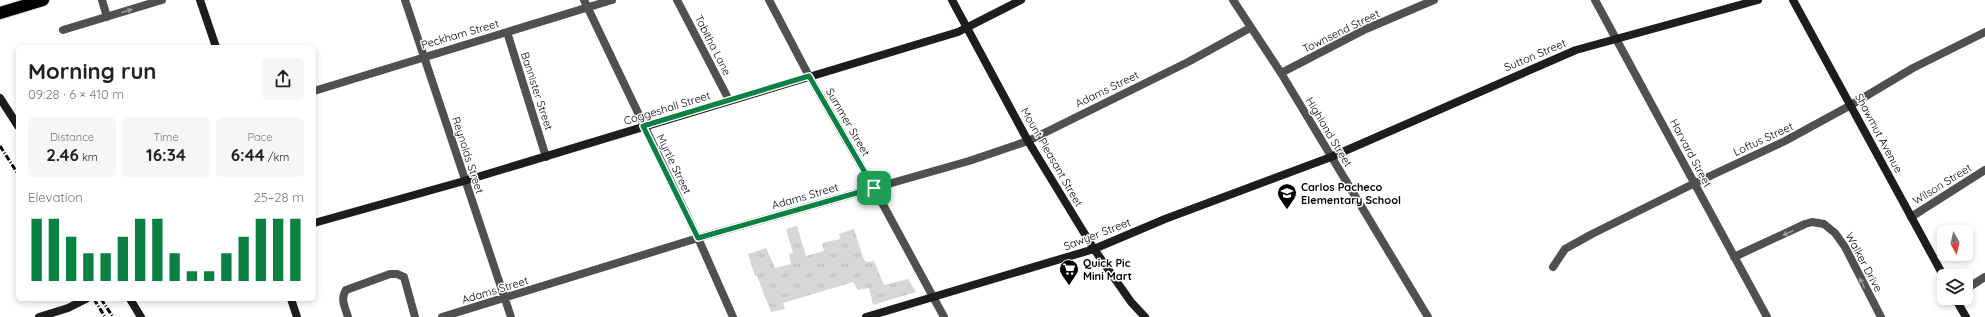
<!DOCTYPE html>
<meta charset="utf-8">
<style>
body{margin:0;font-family:Quicksand,sans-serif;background:#f6f6f6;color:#202124;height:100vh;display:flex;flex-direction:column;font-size:15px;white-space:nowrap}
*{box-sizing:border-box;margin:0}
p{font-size:13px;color:#757577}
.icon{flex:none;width:22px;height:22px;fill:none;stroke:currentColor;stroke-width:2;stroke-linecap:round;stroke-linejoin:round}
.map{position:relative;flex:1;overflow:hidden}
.panel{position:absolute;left:16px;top:45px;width:300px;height:256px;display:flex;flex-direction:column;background:#fff;border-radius:6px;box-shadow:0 2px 6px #0003}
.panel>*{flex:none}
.needle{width:26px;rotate:172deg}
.tools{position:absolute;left:1937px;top:225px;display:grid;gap:8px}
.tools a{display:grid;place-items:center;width:36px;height:36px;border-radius:6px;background:#fff;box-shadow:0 2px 6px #0003;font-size:20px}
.pin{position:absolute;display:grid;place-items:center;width:34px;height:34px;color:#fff;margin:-17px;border-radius:8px;box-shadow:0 2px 6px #0006}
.round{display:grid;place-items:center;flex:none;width:42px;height:42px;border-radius:6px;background:#f6f6f6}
.overview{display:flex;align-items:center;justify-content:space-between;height:68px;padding:0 12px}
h1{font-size:22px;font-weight:700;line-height:30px}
.metrics{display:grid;grid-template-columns:repeat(3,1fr);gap:6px;height:68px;padding:4px 12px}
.metrics div{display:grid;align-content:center;border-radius:6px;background:#f6f6f6;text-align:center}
.metrics b{font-size:17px;font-weight:700}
.metrics small{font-size:11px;font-weight:400}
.metrics p{font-size:11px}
.chart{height:112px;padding:8px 12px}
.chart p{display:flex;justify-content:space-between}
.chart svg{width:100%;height:72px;margin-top:4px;stroke:#0b8043;stroke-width:6}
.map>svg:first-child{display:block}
.grass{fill:url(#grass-tufts)}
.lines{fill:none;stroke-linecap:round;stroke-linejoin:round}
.highway-casing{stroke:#dbdbdb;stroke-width:14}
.street{stroke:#505050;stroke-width:8}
.secondary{stroke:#1d1d1d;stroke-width:8}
.highway{stroke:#000;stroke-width:12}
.rail{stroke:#000;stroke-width:3;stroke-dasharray:6 2 1 2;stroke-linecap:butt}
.oneway{fill:#969696}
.route-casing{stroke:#fff;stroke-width:8}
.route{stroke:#0b8043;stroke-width:5}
.labels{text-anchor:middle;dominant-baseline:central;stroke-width:3;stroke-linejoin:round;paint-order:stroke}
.street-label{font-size:11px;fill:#000;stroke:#fff}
.poi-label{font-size:11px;font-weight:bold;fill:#000;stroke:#fff;text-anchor:start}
</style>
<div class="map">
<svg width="1985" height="317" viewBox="0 0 1985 317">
<defs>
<pattern id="grass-tufts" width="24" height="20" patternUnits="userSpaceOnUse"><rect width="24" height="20" fill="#d7d7d7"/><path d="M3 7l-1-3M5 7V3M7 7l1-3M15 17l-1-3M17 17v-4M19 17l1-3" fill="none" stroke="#b7b7b7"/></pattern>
</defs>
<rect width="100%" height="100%" fill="#fff"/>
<!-- grass -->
<path class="grass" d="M797,226L806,256L824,251L822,243L840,239L839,234L854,229L864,260L867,262L874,261L884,285L908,279L916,292L873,305L869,288L858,290L853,282L783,303L785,309L771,312L757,276H755L748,254L766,248L775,268L791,264L789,254L793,253L786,229Z"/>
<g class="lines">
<defs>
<path id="highway" d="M0,13L43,0"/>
</defs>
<!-- highway casing -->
<use href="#highway" class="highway-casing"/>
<!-- street -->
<path class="street" d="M102,0L107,17
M405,0L511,317
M584,0L698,238L733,317
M677,0L729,100
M769,0L809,76L874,188L944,317
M1233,0L1281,73L1428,317
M1595,0L1767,317
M63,30L162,0
M507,32L546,157
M1281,73L1366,29L1434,0
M314,91L612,0
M1911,217L1985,170
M1734,257L1805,224L1812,222L1824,224L1835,233L1845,247L1881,317
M1553,267L1565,249L1592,234L1695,183L1785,141L1851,105L1913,68L1985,32
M1966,289L1985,277
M348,317C345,307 340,299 346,290L390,274H397L404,277L415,317
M442,317L698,238L969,161L1028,141L1188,62L1250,28"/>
<!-- secondary -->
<path class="secondary" d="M200,0L216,47
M952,0L1028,141L1094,249L1131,302L1145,317
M1793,0L1944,277
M0,98L18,126
M314,223L464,181L958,32L1021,0
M1955,298L1966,317
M130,299L141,317
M291,299L297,317
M39,317L68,308L86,299
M866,317L1094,249L1165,219L1331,157L1576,50L1758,0"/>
<!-- highway -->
<use href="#highway" class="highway"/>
<!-- rail -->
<path class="rail" d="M0,146L18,174
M94,299L105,317
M101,299L113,317"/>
</g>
<!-- one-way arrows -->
<defs><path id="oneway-solid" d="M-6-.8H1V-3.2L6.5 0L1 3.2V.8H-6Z"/></defs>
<g class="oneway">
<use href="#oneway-solid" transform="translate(127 11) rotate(-17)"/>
<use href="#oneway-solid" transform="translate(1788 233) rotate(155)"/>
<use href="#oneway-solid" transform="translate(1862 283) rotate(-118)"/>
</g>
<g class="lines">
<defs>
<path id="route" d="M809,76L874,188L698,238L643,126Z"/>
</defs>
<!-- route casing -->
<use href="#route" class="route-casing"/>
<!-- route -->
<use href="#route" class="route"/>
</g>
<!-- icons -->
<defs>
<symbol id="school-pin" viewBox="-11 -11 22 30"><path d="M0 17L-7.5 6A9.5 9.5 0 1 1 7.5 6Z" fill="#000" stroke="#fff"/><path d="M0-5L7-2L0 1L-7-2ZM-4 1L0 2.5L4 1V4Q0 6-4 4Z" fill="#fff"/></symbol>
<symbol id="supermarket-pin" viewBox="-11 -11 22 30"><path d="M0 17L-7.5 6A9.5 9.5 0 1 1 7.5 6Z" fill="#000" stroke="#fff"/><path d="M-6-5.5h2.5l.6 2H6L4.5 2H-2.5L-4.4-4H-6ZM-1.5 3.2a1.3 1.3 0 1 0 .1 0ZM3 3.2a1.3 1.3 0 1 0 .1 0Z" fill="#fff"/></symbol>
</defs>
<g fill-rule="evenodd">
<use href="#school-pin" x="1276" y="182" width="22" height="30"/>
<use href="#supermarket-pin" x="1058" y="258" width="22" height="30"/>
</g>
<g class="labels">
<!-- street labels -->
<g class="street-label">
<text transform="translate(1341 31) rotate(-26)">Townsend Street</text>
<text transform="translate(460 34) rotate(-16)">Peckham Street</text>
<text transform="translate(713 45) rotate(63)">Tabitha Lane</text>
<text transform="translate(1535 55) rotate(-23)">Sutton Street</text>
<text transform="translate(1107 89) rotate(-26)">Adams Street</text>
<text transform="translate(537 91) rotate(72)">Bannister Street</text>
<text transform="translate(667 108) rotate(-17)">Coggeshall Street</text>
<text transform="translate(848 122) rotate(60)">Summer Street</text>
<text transform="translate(1329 132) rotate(59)">Highland Street</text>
<text transform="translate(1879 133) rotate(62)">Shawmut Avenue</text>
<text transform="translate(1763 139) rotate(-25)">Loftus Street</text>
<text transform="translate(1691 153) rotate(62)">Harvard Street</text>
<text transform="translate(468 155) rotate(72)">Reynolds Street</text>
<text transform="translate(1052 157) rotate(60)">Mount Pleasant Street</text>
<text transform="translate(674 164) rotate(64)">Myrtle Street</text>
<text transform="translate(1942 184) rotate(-32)">Wilson Street</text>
<text transform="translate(805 196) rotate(-16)">Adams Street</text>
<text transform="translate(1097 234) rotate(-21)">Sawyer Street</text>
<text transform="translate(1864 262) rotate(62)">Walker Drive</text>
<text transform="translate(495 290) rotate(-17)">Adams Street</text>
</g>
<!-- poi labels -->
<g class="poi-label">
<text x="1301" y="187">Carlos Pacheco<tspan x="1301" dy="13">Elementary School</tspan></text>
<text x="1083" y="263">Quick Pic<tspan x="1083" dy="13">Mini Mart</tspan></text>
</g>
</g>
</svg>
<div class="tools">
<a><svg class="needle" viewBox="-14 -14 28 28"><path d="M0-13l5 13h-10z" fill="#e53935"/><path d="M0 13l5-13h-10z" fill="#757577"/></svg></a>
<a><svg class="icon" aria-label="layers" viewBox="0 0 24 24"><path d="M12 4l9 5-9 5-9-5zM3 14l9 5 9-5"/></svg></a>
</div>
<div class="pin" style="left:874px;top:188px;background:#1e9e55"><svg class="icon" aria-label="arrive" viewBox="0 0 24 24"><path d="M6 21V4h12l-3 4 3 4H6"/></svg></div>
<section class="panel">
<div class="overview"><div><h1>Morning run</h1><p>09:28 · 6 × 410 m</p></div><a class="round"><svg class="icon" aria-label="share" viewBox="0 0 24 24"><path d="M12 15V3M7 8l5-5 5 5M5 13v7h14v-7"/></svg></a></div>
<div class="metrics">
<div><p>Distance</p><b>2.46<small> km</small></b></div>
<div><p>Time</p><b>16:34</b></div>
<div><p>Pace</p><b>6:44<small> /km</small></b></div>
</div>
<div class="chart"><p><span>Elevation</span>25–28 m</p>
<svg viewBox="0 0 160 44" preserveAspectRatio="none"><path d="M5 44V6M15 44V6M25 44V17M35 44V27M45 44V27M55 44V17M65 44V6M75 44V6M85 44V27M95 44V38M105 44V38M115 44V27M125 44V17M135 44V6M145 44V6M155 44V6"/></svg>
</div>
</section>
</div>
